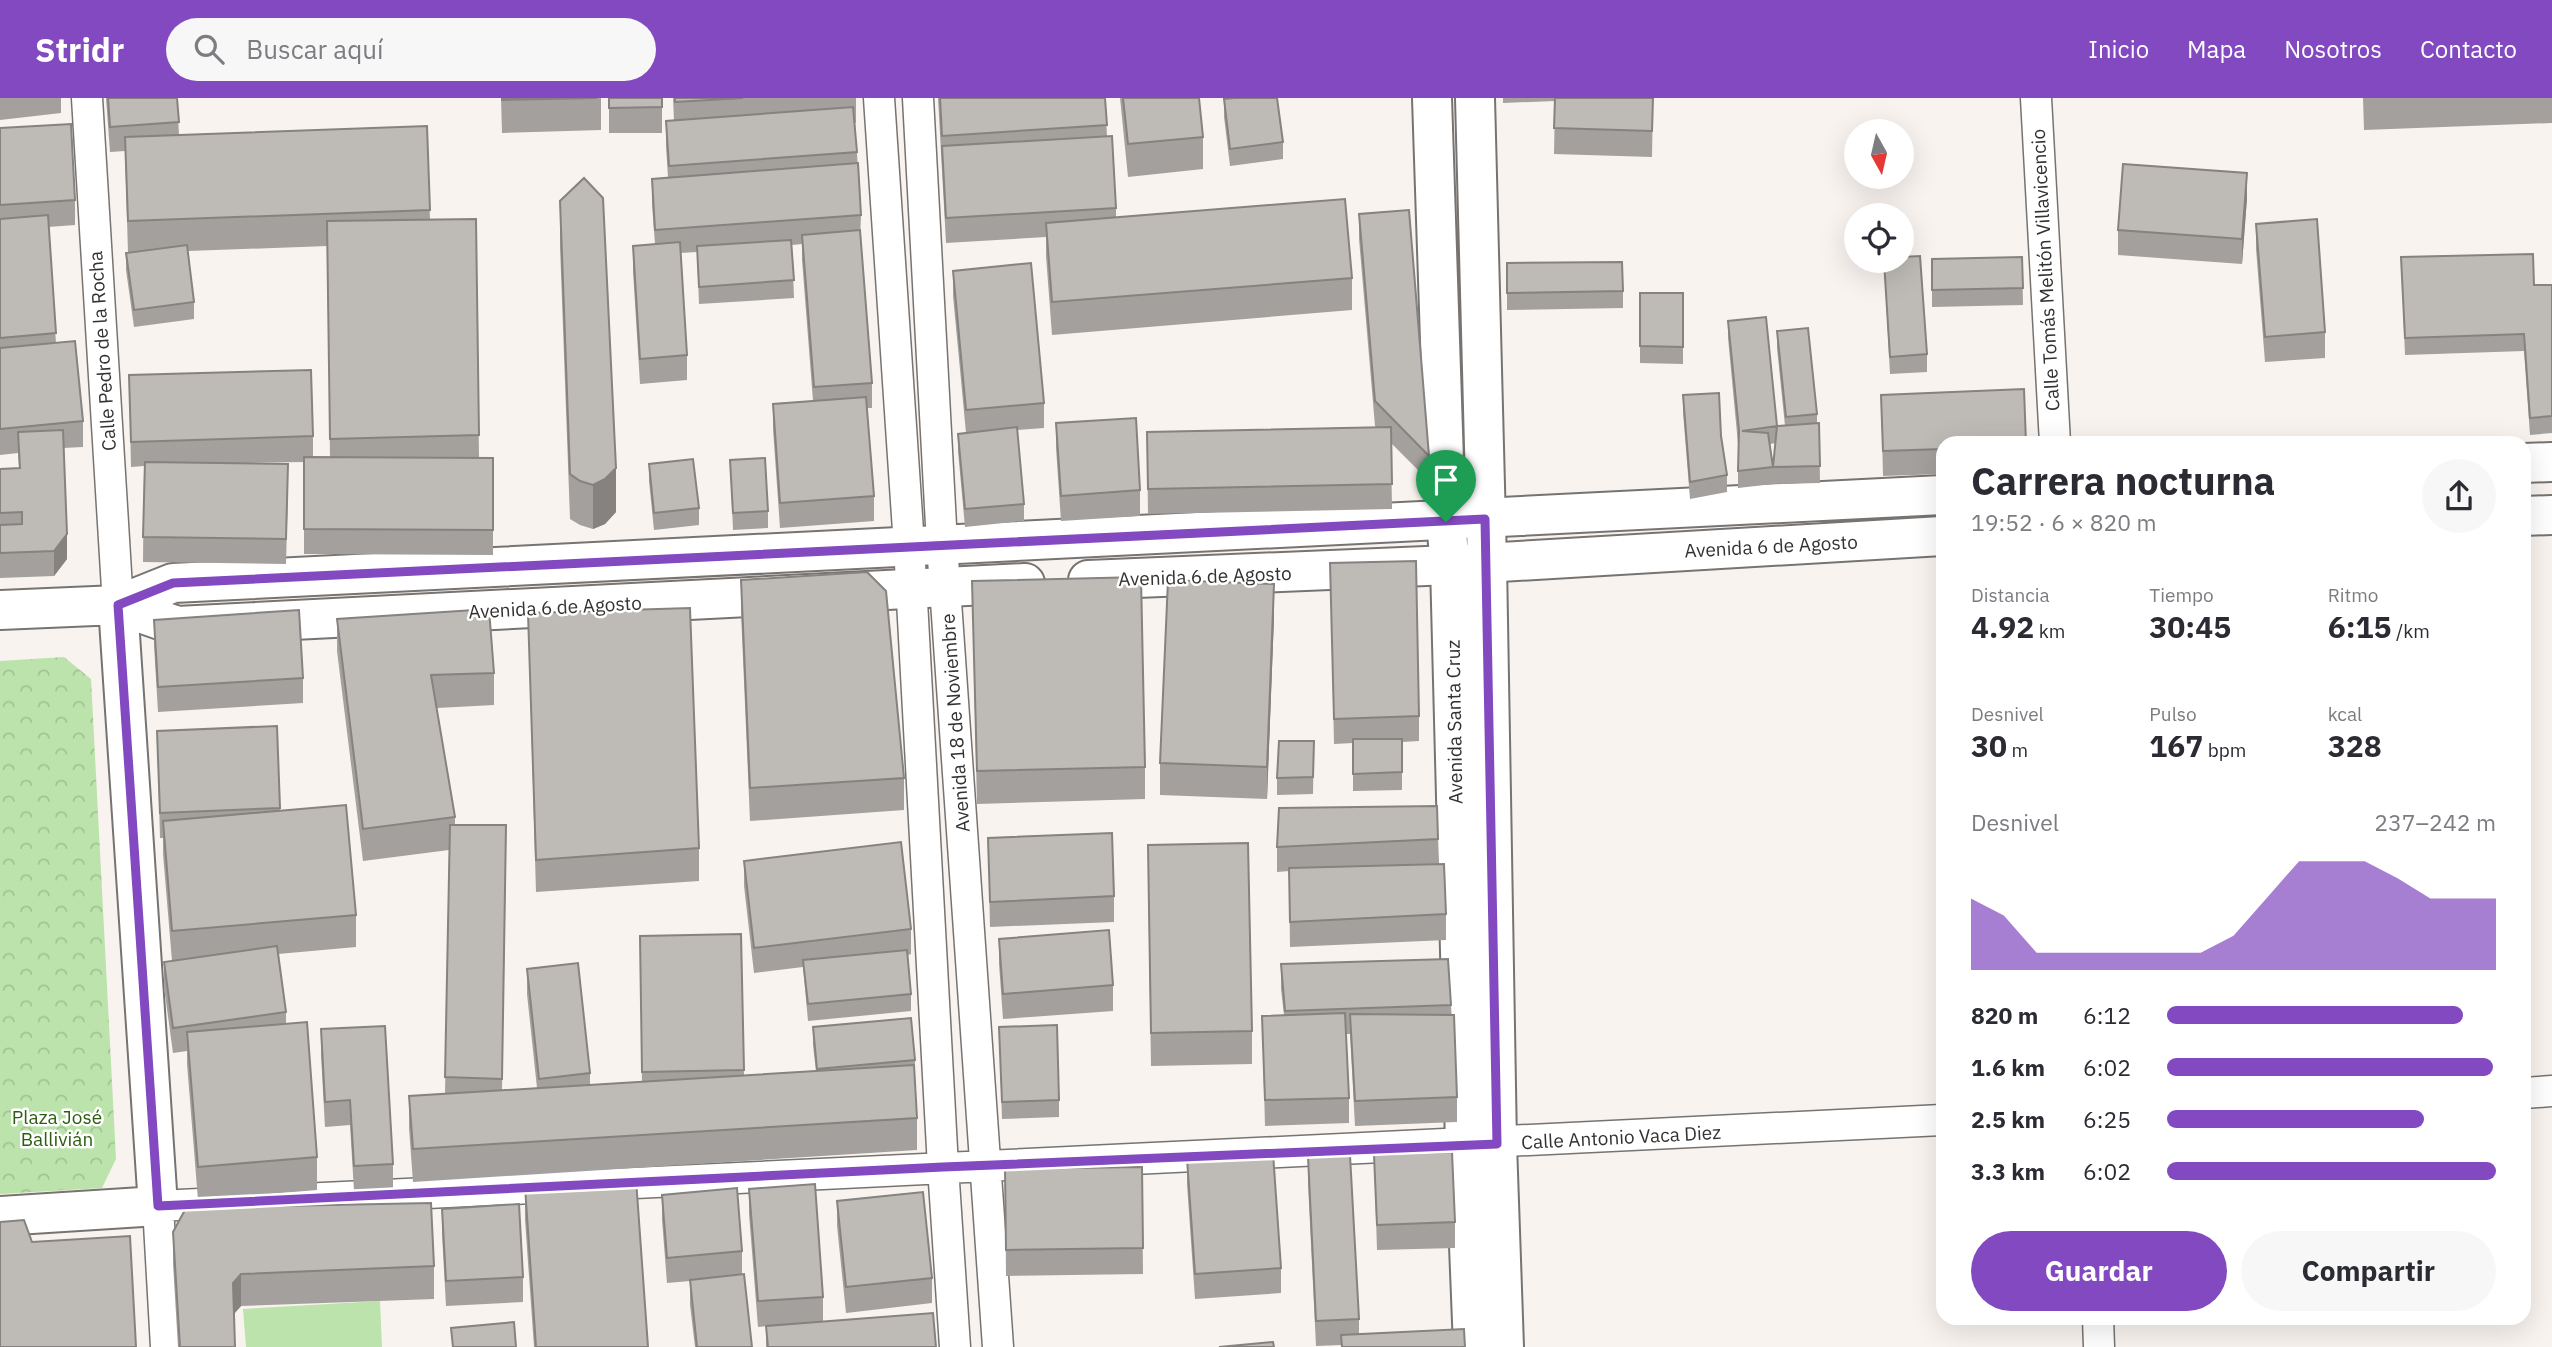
<!DOCTYPE html>
<html lang="es">
<meta charset="utf-8">
<style>
body{margin:0;font-family:"IBM Plex Sans",sans-serif;background:#f7f7f7;color:#2b2b33;height:100vh;display:flex;flex-direction:column;font-size:26px;white-space:nowrap}
*{box-sizing:border-box;margin:0}
p{font-size:23px;color:#7c7c81}
.icon{flex:none;width:38px;height:38px;fill:none;stroke:currentColor;stroke-width:2;stroke-linecap:round;stroke-linejoin:round}
.map{position:relative;flex:1;overflow:hidden}
.details{position:absolute;left:1936px;top:338px;width:595px;height:889px;display:flex;flex-direction:column;background:#fff;border-radius:21px;box-shadow:0 7px 28px #0002}
.details>*{flex:none}
.needle{width:46px;rotate:172deg}
.tools{position:absolute;left:1844px;top:21px;display:grid;gap:14px}
.tools a{display:grid;place-items:center;width:70px;height:70px;border-radius:50%;background:#fff;box-shadow:0 7px 28px #0002;font-size:35px}
.pin{position:absolute;display:grid;place-items:center;width:60px;height:60px;color:#fff;margin:-72px -30px;border-radius:50% 50% 50% 0;rotate:-45deg;box-shadow:0 0 7px #0007}
.pin .icon{rotate:45deg}
.round{display:grid;place-items:center;flex:none;width:74px;height:74px;border-radius:37px;background:#f7f7f7}
.overview{display:flex;align-items:center;justify-content:space-between;height:119px;padding:0 35px}
h1{font-size:38px;font-weight:700;line-height:52px}
.figures{display:grid;grid-template-columns:repeat(3,1fr);gap:10px;height:119px;padding:7px 35px}
.figures div{display:grid;align-content:center}
.figures b{font-size:30px;font-weight:700}
.figures small{font-size:19px;font-weight:400}
.figures p{font-size:19px}
.chart{height:196px;padding:14px 35px}
.chart p{display:flex;justify-content:space-between}
.chart svg{width:100%;height:126px;margin-top:7px;fill:#8249c0;opacity:.7}
.button{display:flex;gap:14px;margin-top:auto;padding:14px 35px}
.button a{flex:1;height:80px;border-radius:42px;background:#8249c0;color:#fff;font-size:28px;font-weight:700;line-height:80px;text-align:center}
.button a+a{background:#f7f7f7;color:#2b2b33}
ul{padding:0 35px;list-style:none;font-size:23px}
li{display:grid;grid-template-columns:112px 84px 1fr;align-items:center;height:52px}
li i{height:18px;border-radius:9px;background:#8249c0}
header{display:flex;align-items:center;gap:42px;box-sizing:border-box;height:98px;padding:0 35px;background:#8249c0;color:#fff}
header strong{font-size:33px}
nav{display:flex;gap:38px;margin-inline-start:auto;font-size:24px}
.search{width:490px;height:63px;background:#f7f7f7;display:flex;align-items:center;gap:18px;box-sizing:border-box;padding:0 24px;border-radius:38px;color:#7c7c81;font-size:26px}
.map>svg:first-child{display:block}
.grass{fill:#bce3ab}
.forest{fill:url(#forest-crowns)}
.lines{fill:none;stroke-linecap:round;stroke-linejoin:round}
.minor-casing{stroke:#777370;stroke-width:33}
.secondary-casing{stroke:#777370;stroke-width:42}
.primary-casing{stroke:#777370;stroke-width:42}
.minor{stroke:#fff;stroke-width:30}
.secondary{stroke:#fff;stroke-width:38}
.primary{stroke:#fff;stroke-width:38}
.wall{fill:#a3a09d;fill-rule:evenodd}
.shaded-wall{fill:#85827f}
.building{fill:#bebab6;stroke:#85827f;stroke-width:2}
.route-casing{stroke:#fff;stroke-width:14}
.route{stroke:#8249c0;stroke-width:9}
.labels{text-anchor:middle;dominant-baseline:central;stroke-width:5;stroke-linejoin:round;paint-order:stroke}
.street-label{font-size:19px;fill:#343231;stroke:#fff}
.park-label{font-size:19px;fill:#2d5d0f;stroke:#fff}
</style>
<header>
<strong>Stridr</strong>
<div class="search"><svg class="icon" aria-label="search" viewBox="0 0 24 24"><circle cx="10" cy="10" r="6"/><path d="M15 15l6 6"/></svg>Buscar aquí</div>
<nav><a>Inicio</a><a>Mapa</a><a>Nosotros</a><a>Contacto</a></nav>
</header>
<div class="map">
<svg width="2552" height="1249" viewBox="0 0 2552 1249">
<defs>
<pattern id="forest-crowns" width="20" height="18" patternUnits="userSpaceOnUse" patternTransform="scale(1.75)"><rect width="20" height="18" fill="#bce3ab"/><path d="M2 6a3 3 0 1 1 6 0M12 15a3 3 0 1 1 6 0" fill="none" stroke="#a2c394"/></pattern>
</defs>
<rect width="100%" height="100%" fill="#f8f3ef"/>
<!-- grass -->
<path class="grass" d="M380,1203L382,1249H246L243,1211Z"/>
<!-- forest -->
<path class="forest" d="M64,559L91,581L116,1061L102,1090L0,1096V563Z"/>
<g class="lines">
<defs>
<path id="minor" d="M87,0L118,507
M879,0L909,448L943,1069L955,1249
M918,0L942,446L998,1249
M2036,0L2055,345
M2524,995L2552,993
M2098,1220L2099,1249
M166,1249L158,1108C753,1078 1348,1053 1942,1022"/>
<path id="secondary" d="M1432,0L1446,424L1450,467L1465,1046L1473,1249
M1475,0L1487,465L1497,1046L1504,1249"/>
<path id="primary" d="M2524,365L2552,364
M2524,418L2552,417
M1088,482L1450,467L1942,438
M118,507L177,528L1025,485
M0,512L118,507L173,485C763,455 1353,428 1942,397
M0,1118L158,1108L118,507"/>
</defs>
<!-- minor casing -->
<use href="#minor" class="minor-casing"/>
<!-- secondary casing -->
<use href="#secondary" class="secondary-casing"/>
<!-- primary casing -->
<use href="#primary" class="primary-casing"/>
<!-- minor -->
<use href="#minor" class="minor"/>
<!-- secondary -->
<use href="#secondary" class="secondary"/>
<!-- primary -->
<use href="#primary" class="primary"/>
</g>
<!-- wall -->
<path class="wall" d="M0,0H61V15L0,22Z
M106,0H177L179,37L427,28L430,122L476,121L479,359L493,360V457L304,456V364L245,365L288,391L286,466L143,464L144,368L131,369L129,277L313,338V359H330L327,148L188,153L194,204V221L134,229L126,172V155H128L125,53L110,54Z
M501,0H601V32L502,35Z
M609,0H662V35H609Z
M673,0H856V25H855L861,117L860,142L872,285V310H867L874,398V423L780,430L773,331V306L813,303L802,162V146L792,147L794,200L699,206L697,154L680,155L687,257V282L640,286L633,173V148L655,146L652,106V81L668,80L666,48V23H674Z
M938,0H1105L1107,38L1116,110V120L1352,180V212L1052,237L1046,158V139L946,145Z
M1120,0H1199L1203,39V71L1128,79Z
M1503,0H1653L1652,59L1554,56L1555,3L1503,5Z
M2363,0H2552V25L2364,32Z
M1224,1L1283,44V61L1230,68L1224,19Z
M0,30L75,102V127L48,129L56,245L83,323V349L63,350L67,461L54,478L0,480V371L19,370L18,355L0,357Z
M2247,100L2242,166L2118,157V132Z
M560,103L616,414L605,426L593,431L580,427L570,421L560,148Z
M1359,116L1429,358V383L1391,345L1392,411L1148,416L1147,334L1376,329L1375,328L1359,141Z
M2256,126L2325,234V260L2265,264L2256,151Z
M2022,159L2023,207L1932,209V161Z
M2401,159L2534,187H2552V335L2530,337L2524,253L2405,257Z
M1884,163L1927,256V274L1890,276Z
M1507,165L1623,193V210L1507,212Z
M953,173L1044,305V330L1017,332L1024,406V423L965,429L958,353V336L966,335L953,198Z
M1640,195H1683V266L1640,265Z
M1728,223L1777,328H1785L1777,250V233L1817,316V325H1819L1820,385L1773,386L1738,390V346L1728,240ZM1776,345L1773,369L1770,346Z
M1683,297L1721,338L1727,377V394L1690,401L1683,314Z
M1881,297L1942,345V376L1883,378Z
M1056,325L1140,392V418L1061,423L1056,350Z
M730,362L768,413V430L733,432Z
M649,366L699,410V427L654,432L649,383Z
M1330,465L1419,618V643L1402,644V692L1353,693V645L1334,646Z
M741,482L904,680V712L750,723L741,514Z
M972,483L1145,669V701L977,706Z
M528,515L699,750V783L536,794Z
M1274,519L1267,701L1160,697V665Z
M337,521L494,575V607L437,610L455,719V727L506,760L502,992L537,990L527,896V871L590,975V987L642,984L640,863L741,836L744,977L816,973L813,947V929L915,962V979H914L917,1020V1052L413,1084L409,1030V998L445,996L449,752L363,763L337,553Z
M154,522L303,580V605L158,614L154,547Z
M277,628L280,713L356,817V849L278,856L286,914V926L317,1059V1092L198,1102L187,966V953L173,955L164,889V864L172,863L163,756V740H160L157,633Z
M1314,643L1313,696L1277,697V680Z
M988,740L1114,798V824L990,829Z
M1438,741V766L1446,816V842L1290,849L1289,773L1277,774V749Z
M744,763L911,831V856L908,857L911,896V913L808,923L803,869L754,875L744,788Z
M1148,779L1252,933V966L1151,968Z
M999,841L1113,887V913L1003,921L999,866Z
M1281,866L1451,907L1457,999V1024L1355,1028L1350,936H1346L1349,1000V1025L1265,1028L1262,918L1284,917L1281,891Z
M999,929L1059,1002V1019L1002,1021Z
M321,931L393,1066V1091L354,1093L350,1027L325,1029L321,957Z
M1374,1057L1455,1124V1150L1377,1152Z
M1308,1059L1359,1221V1236L1465,1249H1341V1247L1316,1248L1308,1085Z
M1187,1061L1281,1170V1195L1195,1201L1187,1086Z
M1142,1069L1143,1176L1006,1178L1005,1071Z
M525,1089L648,1249H534L525,1122Z
M749,1091L823,1199V1224L936,1249H766V1228L800,1225L758,1229L749,1116Z
M662,1097L742,1153V1176L752,1249H695L690,1207V1183L667,1185L662,1122Z
M837,1103L932,1180V1205L846,1215L837,1128Z
M442,1111L523,1179V1204L446,1208L442,1136Z
M173,1134L434,1168V1201L241,1208L234,1216L235,1249H178L173,1166Z"/>
<!-- shaded-wall -->
<path class="shaded-wall" d="M2247,75V100L2242,166V141Z
M616,370V414L605,426L593,431V387Z
M67,436V461L54,478V453Z
M1274,486V519L1267,701V669Z
M241,1176V1208L233,1217V1185Z"/>
<!-- building -->
<path class="building" d="M108,0H177L179,24L110,29Z
M502,0H597L502,2Z
M609,0H662V9L609,10Z
M675,0H743L675,4Z
M940,0H1105L1107,27L942,38Z
M1123,0H1199L1203,39L1128,46Z
M1234,0H1277L1283,44L1230,51L1224,1Z
M1555,0H1653L1652,33L1554,30Z
M853,9L857,54L669,68L666,23Z
M71,26L75,102L0,107V30Z
M427,28L430,112L128,123L125,39Z
M1112,38L1116,110L946,120L942,48Z
M858,65L861,117L655,132L652,81Z
M2123,66L2247,75L2242,141L2118,132Z
M584,80L603,100L616,370L605,381L593,387L580,383L570,376L560,103Z
M1345,101L1352,180L1052,204L1046,125Z
M1409,112L1429,358L1375,303L1359,116Z
M48,117L56,235L0,240V121Z
M476,121L479,337L330,341L327,123Z
M2317,121L2325,234L2265,239L2256,126Z
M860,132L872,285L814,289L802,137Z
M791,142L794,182L699,189L697,148Z
M680,144L687,257L640,261L633,148Z
M187,147L194,204L134,212L126,155Z
M2533,156L2534,187H2552V318L2530,320L2524,236L2405,240L2401,159Z
M1920,158L1927,256L1890,259L1884,163H1902V159Z
M2022,159L2023,190L1932,192V161Z
M1622,164L1623,193L1507,195V165Z
M1031,165L1044,305L966,312L953,173Z
M1640,195H1683V249L1640,248Z
M1766,219L1777,328L1742,333L1768,335L1773,369L1738,373L1739,332L1728,223Z
M1808,230L1817,316L1786,319L1777,233Z
M75,243L83,323L0,331V250Z
M311,272L313,338L131,344L129,277Z
M2024,291L2026,345H1942V351L1883,353L1881,297Z
M1719,295L1721,338L1727,377L1690,384L1683,297Z
M866,299L874,398L780,405L773,306Z
M1136,320L1140,392L1061,398L1056,325Z
M1819,325L1820,368L1773,369L1777,328Z
M1017,329L1024,406L965,411L958,336Z
M1391,329L1392,386L1148,391L1147,334Z
M63,332L67,436L54,453L0,455V427L22,426V414L0,415V371L20,370L18,334Z
M304,359L493,360V432L304,431Z
M765,360L768,413L733,415L730,362Z
M693,361L699,410L654,415L649,366Z
M145,364L288,366L286,441L143,439Z
M1416,463L1419,618L1334,621L1330,465Z
M867,474L886,493L904,680L750,690L741,482Z
M1141,479L1145,669L977,673L972,483Z
M1168,482L1274,486L1267,669L1160,665Z
M690,510L699,750L536,762L528,515Z
M489,511L494,575L431,577L455,719L363,731L337,521Z
M299,512L303,580L158,589L154,522Z
M277,628L280,710L160,715L157,633Z
M1353,641H1402V674L1353,676Z
M1279,643H1314L1313,679L1277,680Z
M346,707L356,817L172,833L163,723Z
M1437,708L1438,741L1277,749L1279,710Z
M450,727H506L502,981L445,979Z
M1112,735L1114,798L990,804L988,740Z
M901,744L911,831L754,850L744,763Z
M1248,745L1252,933L1151,935L1148,747Z
M1444,766L1446,816L1290,824L1289,770Z
M1109,832L1113,887L1003,896L999,841Z
M741,836L744,972L642,974L640,838Z
M277,848L286,914L173,930L164,864Z
M907,852L911,896L808,906L803,862Z
M1448,861L1451,907L1285,913L1281,866Z
M578,865L590,975L539,981L527,871Z
M1345,915L1349,1000L1265,1002L1262,918Z
M1350,916L1454,917L1457,999L1355,1003Z
M911,920L915,962L817,971L813,929Z
M307,924L317,1059L198,1069L187,934Z
M1057,927L1059,1002L1002,1004L999,929Z
M385,928L393,1066L354,1068L350,1002L325,1004L321,931Z
M914,967L917,1020L413,1051L409,998Z
M1452,1054L1455,1124L1377,1127L1374,1057Z
M1273,1055L1281,1170L1195,1176L1187,1061Z
M1350,1057L1359,1221L1316,1223L1308,1059Z
M1142,1069L1143,1150L1006,1152L1005,1071Z
M636,1081L648,1249H536L525,1089Z
M815,1086L823,1199L758,1203L749,1091Z
M737,1090L742,1153L667,1160L662,1097Z
M923,1094L932,1180L846,1189L837,1103Z
M431,1105L434,1168L241,1176L233,1185L235,1249H180L173,1134L186,1110Z
M519,1106L523,1179L446,1183L442,1111Z
M24,1122L32,1144L130,1138L136,1249H0V1124Z
M744,1176L752,1249H697L690,1182Z
M933,1215L936,1249H768L766,1228Z
M514,1224L516,1249H453L451,1230Z
M1464,1231L1465,1249H1342L1341,1237Z
M1273,1244L1274,1249H1219Z"/>
<g class="lines">
<defs>
<path id="route" d="M1485,421L1497,1046L943,1069L158,1108L118,507L173,485Z"/>
</defs>
<!-- route casing -->
<use href="#route" class="route-casing"/>
<!-- route -->
<use href="#route" class="route"/>
</g>
<g class="labels">
<!-- street labels -->
<g class="street-label">
<text transform="translate(2045 172) rotate(-93)">Calle Tomás Melitón Villavicencio</text>
<text transform="translate(102 253) rotate(-94)">Calle Pedro de la Rocha</text>
<text transform="translate(1771 448) rotate(-3)">Avenida 6 de Agosto</text>
<text transform="translate(1205 478) rotate(-2)">Avenida 6 de Agosto</text>
<text transform="translate(555 509) rotate(-3)">Avenida 6 de Agosto</text>
<text transform="translate(1454 624) rotate(-91)">Avenida Santa Cruz</text>
<text transform="translate(955 625) rotate(-94)">Avenida 18 de Noviembre</text>
<text transform="translate(1621 1039) rotate(-3)">Calle Antonio Vaca Diez</text>
</g>
<!-- park labels -->
<g class="park-label">
<text x="57" y="1019">Plaza José<tspan x="57" dy="22">Ballivián</tspan></text>
</g>
</g>
</svg>
<div class="tools">
<a><svg class="needle" viewBox="-14 -14 28 28"><path d="M0-13l5 13h-10z" fill="#e53935"/><path d="M0 13l5-13h-10z" fill="#7c7c81"/></svg></a>
<a><svg class="icon" aria-label="locate" viewBox="0 0 24 24"><circle cx="12" cy="12" r="6"/><path d="M12 2v4M12 18v4M2 12h4M18 12h4"/></svg></a>
</div>
<div class="pin" style="left:1446px;top:424px;background:#1e9e55"><svg class="icon" aria-label="arrive" viewBox="0 0 24 24"><path d="M6 21V4h12l-3 4 3 4H6"/></svg></div>
<section class="details">
<div class="overview"><div><h1>Carrera nocturna</h1><p>19:52 · 6 × 820 m</p></div><a class="round"><svg class="icon" aria-label="share" viewBox="0 0 24 24"><path d="M12 15V3M7 8l5-5 5 5M5 13v7h14v-7"/></svg></a></div>
<div class="figures">
<div><p>Distancia</p><b>4.92<small> km</small></b></div>
<div><p>Tiempo</p><b>30:45</b></div>
<div><p>Ritmo</p><b>6:15<small> /km</small></b></div>
</div>
<div class="figures">
<div><p>Desnivel</p><b>30<small> m</small></b></div>
<div><p>Pulso</p><b>167<small> bpm</small></b></div>
<div><p>kcal</p><b>328</b></div>
</div>
<div class="chart"><p><span>Desnivel</span>237–242 m</p>
<svg viewBox="0 0 160 44" preserveAspectRatio="none"><path d="M0 44V19L10 25L20 38L30 38L40 38L50 38L60 38L70 38L80 32L90 19L100 6L110 6L120 6L130 12L140 19L150 19L160 19V44z"/></svg>
</div>
<ul>
<li><b>820 m</b>6:12<i style="width:90%"></i></li>
<li><b>1.6 km</b>6:02<i style="width:99%"></i></li>
<li><b>2.5 km</b>6:25<i style="width:78%"></i></li>
<li><b>3.3 km</b>6:02<i style="width:100%"></i></li>
</ul>
<div class="button"><a>Guardar</a><a>Compartir</a></div>
</section>
</div>
